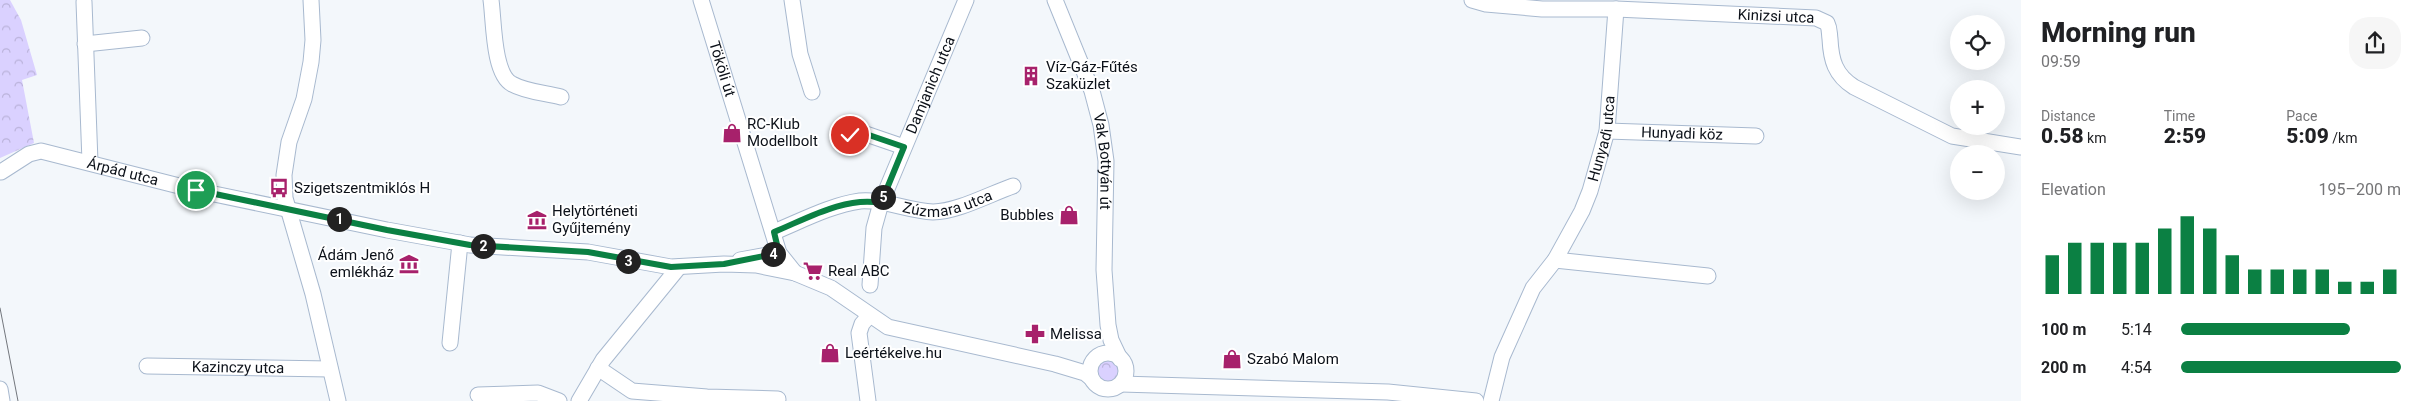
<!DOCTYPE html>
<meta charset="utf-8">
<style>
body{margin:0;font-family:Roboto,sans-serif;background:#f6f6f6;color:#202124;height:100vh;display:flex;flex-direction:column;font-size:19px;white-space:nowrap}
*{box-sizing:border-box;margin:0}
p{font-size:16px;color:#757577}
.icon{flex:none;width:28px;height:28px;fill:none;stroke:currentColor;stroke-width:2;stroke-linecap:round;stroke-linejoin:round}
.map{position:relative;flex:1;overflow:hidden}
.side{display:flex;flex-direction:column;background:#fff;width:400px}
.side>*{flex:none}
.controls{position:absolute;left:1950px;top:15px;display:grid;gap:10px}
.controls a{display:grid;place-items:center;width:55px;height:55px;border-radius:50%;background:#fff;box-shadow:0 5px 20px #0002;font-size:25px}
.pin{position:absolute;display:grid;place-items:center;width:42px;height:42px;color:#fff;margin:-21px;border:2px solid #fff;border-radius:50%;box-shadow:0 1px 5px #0007}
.km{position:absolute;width:25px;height:25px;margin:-12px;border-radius:50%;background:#222;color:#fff;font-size:14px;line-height:25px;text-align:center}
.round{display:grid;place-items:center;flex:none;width:52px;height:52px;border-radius:20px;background:#f6f6f6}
.headline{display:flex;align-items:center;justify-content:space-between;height:85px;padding:0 20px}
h1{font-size:28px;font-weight:800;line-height:38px}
.figures{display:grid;grid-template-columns:repeat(3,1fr);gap:8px;height:85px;padding:5px 20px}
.figures div{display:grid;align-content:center}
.figures b{font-size:21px;font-weight:800}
.figures small{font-size:14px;font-weight:400}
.figures p{font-size:14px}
.chart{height:140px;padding:10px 20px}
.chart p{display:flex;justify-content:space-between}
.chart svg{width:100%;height:90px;margin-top:5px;stroke:#0b8043;stroke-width:6}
ul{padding:0 20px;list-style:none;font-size:16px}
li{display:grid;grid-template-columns:80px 60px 1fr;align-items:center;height:38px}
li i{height:12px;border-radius:6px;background:#0b8043}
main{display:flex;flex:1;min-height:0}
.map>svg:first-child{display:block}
.park{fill:url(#park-crowns)}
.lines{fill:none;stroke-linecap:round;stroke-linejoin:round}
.minor-casing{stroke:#a8b9cf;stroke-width:17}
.minor{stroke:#fff;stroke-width:15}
.tram{stroke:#72767c;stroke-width:1}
.route-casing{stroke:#fff;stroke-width:10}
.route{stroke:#0b8043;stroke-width:6}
.labels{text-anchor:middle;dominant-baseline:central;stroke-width:4;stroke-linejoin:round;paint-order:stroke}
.street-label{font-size:15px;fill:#0c1119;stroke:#fff}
.poi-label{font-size:15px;fill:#0c1119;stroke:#fff;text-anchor:start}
</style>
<main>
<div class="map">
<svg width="2021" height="401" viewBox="0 0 2021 401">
<defs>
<pattern id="park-crowns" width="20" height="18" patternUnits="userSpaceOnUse" patternTransform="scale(1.25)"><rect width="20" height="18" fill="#dad1ff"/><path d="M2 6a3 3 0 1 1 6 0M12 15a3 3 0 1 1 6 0" fill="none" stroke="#bab2da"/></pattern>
</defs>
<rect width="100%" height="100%" fill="#f3f7fb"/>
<!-- park -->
<path class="park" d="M0,0H10L21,20L37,75L22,80L34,143L0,158Z
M1097 372a11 11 0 1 1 22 0a11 11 0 1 1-22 0Z"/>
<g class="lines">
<defs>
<g id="minor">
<path d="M311,0L313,40L311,62L304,99L289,142L284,175L285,198L313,294L338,401"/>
<path d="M491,0C494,21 493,74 512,84C526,92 546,93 561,97"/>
<path id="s1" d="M701,0L779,253L795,273"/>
<path d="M792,0L800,54L812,92"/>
<path id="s2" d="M1055,0L1092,91L1101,125L1106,161L1104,270L1108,325L1111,340L1120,359"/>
<path id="s3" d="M1472,0L1486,4L1542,9H1616L1816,18L1827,23C1830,29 1829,32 1830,39C1831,60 1835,75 1854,87L1952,136L2021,147"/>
<path d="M84,2L90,162"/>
<path d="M85,44L142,38"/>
<path id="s4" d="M1607,131L1756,136"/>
<path d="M850,135L866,134L904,147"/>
<path id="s5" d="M1,172L29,154L41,151L195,190L387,230L470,245L588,252L671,267L724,264L756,265L795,273L831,288L888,327L1055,364L1085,373L1091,378"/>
<path id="s6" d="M774,232C801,221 831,205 860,201C884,199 909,211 933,212C957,212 990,194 1013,186"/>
<path d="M740,260L779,253"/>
<path d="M1555,260L1708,276"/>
<path id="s7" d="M870,285L874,228L881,203L966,0"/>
<path d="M450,343L460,243"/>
<circle cx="1108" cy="371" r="18"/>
<path id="s8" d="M147,366L330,369"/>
<path d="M598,368L632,391L707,397L778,399"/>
<path d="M1121,384L1388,392L1476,401"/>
<path d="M0,389L2,401"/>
<path d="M478,395L538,393L559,401"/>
<path d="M579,401L603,360L679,267"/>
<path d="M868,401L859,333L862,324L869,316"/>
<path id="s9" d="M1491,401L1502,357L1533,288L1555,260L1582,211L1590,191L1607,131L1616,9"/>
</g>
</defs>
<!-- minor casing -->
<use href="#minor" class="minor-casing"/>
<!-- minor -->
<use href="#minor" class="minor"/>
<!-- tram -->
<path class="tram" d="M0,308L18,401"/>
</g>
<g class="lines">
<defs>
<path id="route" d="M196,190L387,230L470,245L588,252L671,267L724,264L779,253L774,232C806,219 845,196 881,203L904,147L866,134L850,135"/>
</defs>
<!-- route casing -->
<use href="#route" class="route-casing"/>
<!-- route -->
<use href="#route" class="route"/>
</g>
<!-- icons -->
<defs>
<symbol id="building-bare" viewBox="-9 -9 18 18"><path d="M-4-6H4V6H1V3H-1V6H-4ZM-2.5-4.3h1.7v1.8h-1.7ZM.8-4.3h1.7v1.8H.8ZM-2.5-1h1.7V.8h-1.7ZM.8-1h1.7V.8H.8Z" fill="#a7216b" stroke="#fff" stroke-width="2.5" paint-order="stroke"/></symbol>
<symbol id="shop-bare" viewBox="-9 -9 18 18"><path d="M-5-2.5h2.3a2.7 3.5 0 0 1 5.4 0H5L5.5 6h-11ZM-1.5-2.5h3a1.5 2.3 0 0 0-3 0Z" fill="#a7216b" stroke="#fff" stroke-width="2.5" paint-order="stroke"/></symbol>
<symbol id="bus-bare" viewBox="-9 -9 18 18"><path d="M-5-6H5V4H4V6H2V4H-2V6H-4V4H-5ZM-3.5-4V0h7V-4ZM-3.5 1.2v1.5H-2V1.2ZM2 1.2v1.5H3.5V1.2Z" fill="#a7216b" stroke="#fff" stroke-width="2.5" paint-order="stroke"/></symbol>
<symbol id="museum-bare" viewBox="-9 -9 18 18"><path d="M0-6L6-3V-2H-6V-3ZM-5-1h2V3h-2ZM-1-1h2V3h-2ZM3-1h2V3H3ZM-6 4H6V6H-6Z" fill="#a7216b" stroke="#fff" stroke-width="2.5" paint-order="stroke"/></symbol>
<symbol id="supermarket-bare" viewBox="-9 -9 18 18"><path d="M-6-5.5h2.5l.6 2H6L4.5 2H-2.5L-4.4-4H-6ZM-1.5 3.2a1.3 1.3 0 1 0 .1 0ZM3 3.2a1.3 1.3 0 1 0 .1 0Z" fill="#a7216b" stroke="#fff" stroke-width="2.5" paint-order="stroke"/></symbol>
<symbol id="pharmacy-bare" viewBox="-9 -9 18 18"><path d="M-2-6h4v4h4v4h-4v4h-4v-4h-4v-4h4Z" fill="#a7216b" stroke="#fff" stroke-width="2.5" paint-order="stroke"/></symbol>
</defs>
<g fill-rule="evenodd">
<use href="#building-bare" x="1017" y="62" width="28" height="28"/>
<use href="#shop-bare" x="718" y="119" width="28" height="28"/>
<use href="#bus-bare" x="265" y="174" width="28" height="28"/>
<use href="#shop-bare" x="1055" y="201" width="28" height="28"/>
<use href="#museum-bare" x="523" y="206" width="28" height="28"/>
<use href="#museum-bare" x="395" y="250" width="28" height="28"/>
<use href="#supermarket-bare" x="799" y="257" width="28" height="28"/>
<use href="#pharmacy-bare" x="1021" y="320" width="28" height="28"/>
<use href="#shop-bare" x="816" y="339" width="28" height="28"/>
<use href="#shop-bare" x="1218" y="345" width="28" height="28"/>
</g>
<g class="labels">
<!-- street labels -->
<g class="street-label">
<text stroke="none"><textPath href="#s3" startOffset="305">Kinizsi utca</textPath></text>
<text stroke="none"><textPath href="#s1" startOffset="72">Tököli út</textPath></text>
<text stroke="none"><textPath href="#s7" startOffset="211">Damjanich utca</textPath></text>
<text stroke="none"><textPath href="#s4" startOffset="75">Hunyadi köz</textPath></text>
<text stroke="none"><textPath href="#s9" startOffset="288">Hunyadi utca</textPath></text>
<text stroke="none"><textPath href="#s2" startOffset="170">Vak Bottyán út</textPath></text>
<text stroke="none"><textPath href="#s5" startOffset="130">Árpád utca</textPath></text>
<text stroke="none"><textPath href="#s6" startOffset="181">Zúzmara utca</textPath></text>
<text stroke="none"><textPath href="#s8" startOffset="91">Kazinczy utca</textPath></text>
</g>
<!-- poi labels -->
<g class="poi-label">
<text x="1046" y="67">Víz-Gáz-Fűtés<tspan x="1046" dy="17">Szaküzlet</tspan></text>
<text x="747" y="124">RC-Klub<tspan x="747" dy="17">Modellbolt</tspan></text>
<text x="294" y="188">Szigetszentmiklós H</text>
<text x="552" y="211">Helytörténeti<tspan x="552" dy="17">Gyűjtemény</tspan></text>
<text x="1054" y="215" text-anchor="end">Bubbles</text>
<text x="394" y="255" text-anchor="end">Ádám Jenő<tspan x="394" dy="17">emlékház</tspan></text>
<text x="828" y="271">Real ABC</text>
<text x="1050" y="334">Melissa</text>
<text x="845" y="353">Leértékelve.hu</text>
<text x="1247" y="359">Szabó Malom</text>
</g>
</g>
</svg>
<div class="controls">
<a><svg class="icon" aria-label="locate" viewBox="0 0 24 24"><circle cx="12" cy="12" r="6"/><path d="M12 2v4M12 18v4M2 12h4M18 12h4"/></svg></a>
<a>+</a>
<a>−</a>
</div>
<div class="pin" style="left:196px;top:190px;background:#1e9e55"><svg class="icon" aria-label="arrive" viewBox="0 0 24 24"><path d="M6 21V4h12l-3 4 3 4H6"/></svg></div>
<div class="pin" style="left:850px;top:135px;background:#d93025"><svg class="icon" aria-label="check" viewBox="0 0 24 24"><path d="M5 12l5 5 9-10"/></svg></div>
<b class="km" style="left:339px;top:219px">1</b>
<b class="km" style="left:483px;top:246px">2</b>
<b class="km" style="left:628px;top:261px">3</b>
<b class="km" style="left:773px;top:254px">4</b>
<b class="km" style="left:883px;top:197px">5</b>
</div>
<section class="side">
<div class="headline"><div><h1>Morning run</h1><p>09:59</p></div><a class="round"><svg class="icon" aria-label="share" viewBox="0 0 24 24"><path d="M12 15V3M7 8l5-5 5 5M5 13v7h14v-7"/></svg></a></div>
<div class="figures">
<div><p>Distance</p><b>0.58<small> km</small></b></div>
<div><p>Time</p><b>2:59</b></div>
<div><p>Pace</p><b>5:09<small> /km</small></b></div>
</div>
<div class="chart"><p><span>Elevation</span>195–200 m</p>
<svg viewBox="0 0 160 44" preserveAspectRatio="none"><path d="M5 44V25M15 44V19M25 44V19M35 44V19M45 44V19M55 44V12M65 44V6M75 44V12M85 44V25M95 44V32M105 44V32M115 44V32M125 44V32M135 44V38M145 44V38M155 44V32"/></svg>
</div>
<ul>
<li><b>100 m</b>5:14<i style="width:77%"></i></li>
<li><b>200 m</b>4:54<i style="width:100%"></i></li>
</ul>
</section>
</main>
